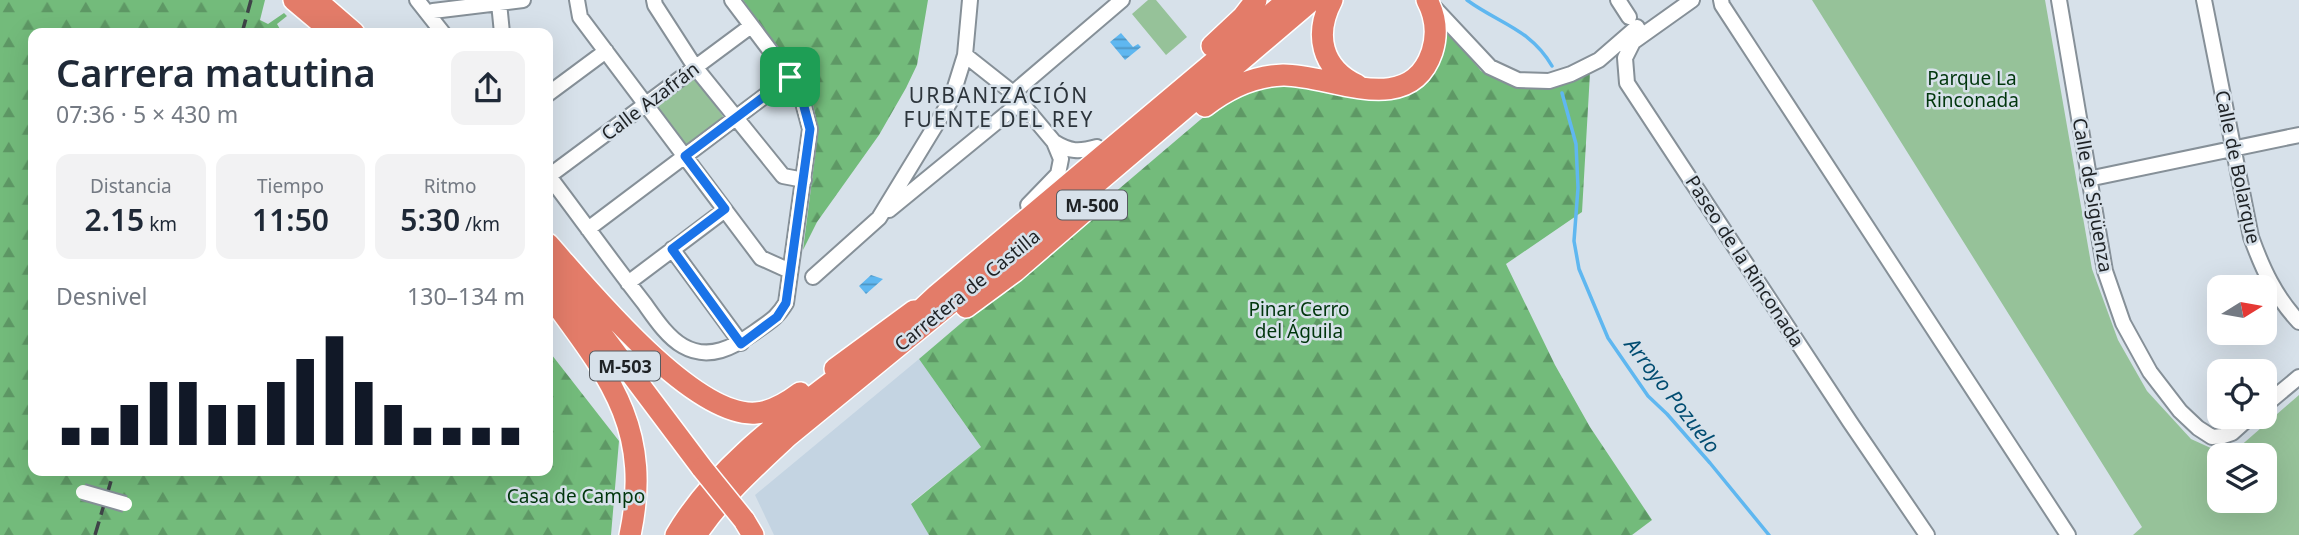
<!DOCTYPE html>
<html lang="es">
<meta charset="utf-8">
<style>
body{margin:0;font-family:"Noto Sans",sans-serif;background:#f2f2f3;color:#1f2937;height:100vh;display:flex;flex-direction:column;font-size:26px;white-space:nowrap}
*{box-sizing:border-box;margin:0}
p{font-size:23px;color:#747a83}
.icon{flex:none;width:38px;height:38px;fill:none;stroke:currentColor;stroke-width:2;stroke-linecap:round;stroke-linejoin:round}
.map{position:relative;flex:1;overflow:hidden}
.side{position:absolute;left:28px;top:28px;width:525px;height:448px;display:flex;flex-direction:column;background:#fff;border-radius:14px;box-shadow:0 7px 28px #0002}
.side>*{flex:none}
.needle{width:46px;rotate:79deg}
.tools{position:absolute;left:2207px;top:275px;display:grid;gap:14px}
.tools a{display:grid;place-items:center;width:70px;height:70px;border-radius:14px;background:#fff;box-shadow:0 7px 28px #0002;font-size:35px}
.pin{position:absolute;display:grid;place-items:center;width:60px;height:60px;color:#fff;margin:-30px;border-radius:14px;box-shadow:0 4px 10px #0006}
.round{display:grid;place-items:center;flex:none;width:74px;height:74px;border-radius:14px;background:#f2f2f3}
.summary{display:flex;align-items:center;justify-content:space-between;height:119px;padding:0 28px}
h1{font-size:38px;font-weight:600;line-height:52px}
.figures{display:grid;grid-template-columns:repeat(3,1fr);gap:10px;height:119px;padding:7px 28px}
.figures div{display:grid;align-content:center;border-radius:14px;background:#f2f2f3;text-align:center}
.figures b{font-size:30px;font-weight:600}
.figures small{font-size:19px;font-weight:400}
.figures p{font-size:19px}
.chart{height:196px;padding:14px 28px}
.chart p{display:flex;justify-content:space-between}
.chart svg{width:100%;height:126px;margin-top:7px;stroke:#111827;stroke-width:6}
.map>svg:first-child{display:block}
.built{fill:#c4d4e2}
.forest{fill:url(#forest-firs)}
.park{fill:#96c299}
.water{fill:url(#water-rules)}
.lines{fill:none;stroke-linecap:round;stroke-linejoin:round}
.stream{stroke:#5fb7f0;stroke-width:3.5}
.minor-casing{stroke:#869098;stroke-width:18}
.highway-casing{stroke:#fff;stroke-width:24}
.minor{stroke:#fff;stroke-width:14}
.highway{stroke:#e37c69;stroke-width:21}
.rail{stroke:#3e4347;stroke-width:3.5;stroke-dasharray:14 7;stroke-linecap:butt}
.minor-bridge-casing{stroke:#869098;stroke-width:18;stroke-linecap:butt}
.highway-bridge-casing{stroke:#fff;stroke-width:24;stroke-linecap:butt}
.minor-bridge{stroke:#fff;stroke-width:14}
.highway-bridge{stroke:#e37c69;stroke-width:21}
.route-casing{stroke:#fff;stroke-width:14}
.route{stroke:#1a73e8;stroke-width:9}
.labels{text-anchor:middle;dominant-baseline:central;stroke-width:5;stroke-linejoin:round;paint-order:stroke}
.shield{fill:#d7e1ea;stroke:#565b60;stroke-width:2}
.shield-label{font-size:18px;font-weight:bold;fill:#1e2225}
.park-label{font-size:19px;fill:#00360c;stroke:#d7e1ea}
.street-label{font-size:19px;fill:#1e2225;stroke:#d7e1ea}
.neighbourhood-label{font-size:21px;letter-spacing:2px;fill:#2d353c;stroke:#d7e1ea}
.water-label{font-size:21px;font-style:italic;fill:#014c71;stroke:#d7e1ea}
</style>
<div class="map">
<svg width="2299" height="535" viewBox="0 0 2299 535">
<defs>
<pattern id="forest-firs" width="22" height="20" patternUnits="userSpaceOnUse" patternTransform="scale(1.75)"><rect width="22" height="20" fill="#73bb7b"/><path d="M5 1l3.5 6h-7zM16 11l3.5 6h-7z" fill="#5e9865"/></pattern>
<pattern id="water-rules" width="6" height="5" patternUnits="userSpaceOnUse" patternTransform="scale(1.75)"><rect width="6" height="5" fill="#5fb7f0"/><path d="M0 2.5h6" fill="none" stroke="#4e94c2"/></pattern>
</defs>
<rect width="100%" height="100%" fill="#d7e1ea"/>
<!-- built -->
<path class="built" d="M919,359L981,447L911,503L929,535H774L755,495Z"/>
<!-- forest -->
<path class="forest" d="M0,0H265L260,20L268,24L284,13L287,16L277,24L280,29L287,33H33V471H548V350L619,441L611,535H0Z
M743,0H928L917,65L906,88L879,135L817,222L803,250L816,149V118L811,96Z
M1444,25L1481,71L1515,86L1555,87L1590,73L1582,212L1506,264L1555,365L1590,427L1652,520L1632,535H929L911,504L981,447L919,359L1200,120L1237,92L1264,82L1422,83Z"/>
<!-- park -->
<path class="park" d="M1148,0H1156L1187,37L1166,55L1132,14Z
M1812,0H2045L2092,269L2118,340L2147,391L2191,439L2226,455H2219V500H2264V455H2230L2299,395V535H2133L2142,527Z
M693,75L725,119L684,150L652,105Z"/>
<!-- water -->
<path class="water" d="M1121,33L1133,47L1138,44L1141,47L1125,60L1110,42Z
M871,275L883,279L866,294L859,286Z"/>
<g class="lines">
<!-- stream -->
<path class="stream" d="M1467,0C1498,23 1531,29 1552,66
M1562,93L1576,144L1578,188L1574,241L1579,269L1608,338L1648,396L1667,414L1710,463L1769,535"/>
<defs>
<path id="minor" d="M417,0L443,33
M577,0L580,17L761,258L790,271
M654,0L655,5L695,67L783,176L804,180
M1618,0L1629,17
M1692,0L1633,42L1625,58L1627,83L1850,422L1927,535
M1721,0L1722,5L2068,535
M2059,0L2105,271L2123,323L2150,372L2180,411L2198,428L2212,437L2223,436L2232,433L2251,416
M2204,0L2251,237C2263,270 2275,296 2299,322
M499,3L502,33
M1431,4L1490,67L1518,80L1549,81L1571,74L1599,60L1637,27
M429,14L433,11L523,0
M965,55L1013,93L1054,142L1061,159L1058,174L1028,205
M1013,93L1122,0
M548,94L606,51
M1054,142C1070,152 1079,152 1097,147
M548,175C580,217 611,261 644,303C654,317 667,337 683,346C709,361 734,347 755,332C770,321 776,319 786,303L810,129L802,99L790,77L732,0
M549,176L751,26
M2088,179L2299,135
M889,210L1021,102
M588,229L790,77
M672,249L741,343
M813,277L879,218L951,100L965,55L970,0
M628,283L725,210
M2264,406L2299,377"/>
<path id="highway" d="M294,0L325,26
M316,0L354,33
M1332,0C1314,34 1321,68 1357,85
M1212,46L1243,17L1256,0
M1205,106C1227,89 1254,76 1283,75C1330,74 1409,120 1432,52C1438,33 1436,17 1427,0
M548,244C588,289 693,418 756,413C771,412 788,402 800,393
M548,263L702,468
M548,293C608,375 653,427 630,535
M966,307L1015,271L1088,208
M906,324L937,295L1288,0
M835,369L914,311
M744,520L753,535
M676,535C718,464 789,415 853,366
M696,535C721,497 755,467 788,436L1074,202L1312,0"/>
</defs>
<!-- minor casing -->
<use href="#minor" class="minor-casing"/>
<!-- highway casing -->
<use href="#highway" class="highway-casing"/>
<!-- minor -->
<use href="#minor" class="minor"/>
<!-- highway -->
<use href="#highway" class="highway"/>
<!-- rail -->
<path class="rail" d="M242,33L251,0
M95,535L114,471"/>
<defs>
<path id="minor-bridge" d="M83,492L125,504"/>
<path id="highway-bridge" d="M702,468L744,520"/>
</defs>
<!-- minor-bridge casing -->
<use href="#minor-bridge" class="minor-bridge-casing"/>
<!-- highway-bridge casing -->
<use href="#highway-bridge" class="highway-bridge-casing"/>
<!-- minor-bridge -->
<use href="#minor-bridge" class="minor-bridge"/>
<!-- highway-bridge -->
<use href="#highway-bridge" class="highway-bridge"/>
</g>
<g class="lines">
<defs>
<path id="route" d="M790,77L802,99L810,129L786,303L777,317L741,344L672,249L725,209L685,156Z"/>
</defs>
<!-- route casing -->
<use href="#route" class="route-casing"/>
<!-- route -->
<use href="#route" class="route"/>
</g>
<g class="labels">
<!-- shield labels -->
<g class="shield">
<rect x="1057" y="190.5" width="70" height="29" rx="5"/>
<rect x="590" y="351.5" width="70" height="29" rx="5"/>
</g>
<g class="shield-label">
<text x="1092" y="205">M-500</text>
<text x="625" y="366">M-503</text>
</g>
<!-- park labels -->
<g class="park-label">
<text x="1972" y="78">Parque La<tspan x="1972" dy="22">Rinconada</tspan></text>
<text x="1299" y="309">Pinar Cerro<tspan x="1299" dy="22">del Águila</tspan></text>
<text x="576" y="496">Casa de Campo</text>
</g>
<!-- street labels -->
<g class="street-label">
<text transform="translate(650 101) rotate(-37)">Calle Azafrán</text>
<text transform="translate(2238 167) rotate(78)">Calle de Bolarque</text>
<text transform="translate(2093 195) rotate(80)">Calle de Sigüenza</text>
<text transform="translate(1745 261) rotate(57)">Paseo de la Rinconada</text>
<text transform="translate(967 290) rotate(-39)">Carretera de Castilla</text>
</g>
<!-- neighbourhood labels -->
<g class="neighbourhood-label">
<text x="999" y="95">URBANIZACIÓN<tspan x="999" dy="24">FUENTE DEL REY</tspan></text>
</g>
<!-- water labels -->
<g class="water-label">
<text transform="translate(1673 395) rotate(52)">Arroyo Pozuelo</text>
</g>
</g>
</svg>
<div class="tools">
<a><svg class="needle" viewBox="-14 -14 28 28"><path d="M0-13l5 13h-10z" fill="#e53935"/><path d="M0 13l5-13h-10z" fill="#747a83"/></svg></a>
<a><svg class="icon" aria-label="locate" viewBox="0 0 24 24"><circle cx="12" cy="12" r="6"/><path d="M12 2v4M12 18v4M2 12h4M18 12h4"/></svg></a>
<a><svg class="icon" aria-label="layers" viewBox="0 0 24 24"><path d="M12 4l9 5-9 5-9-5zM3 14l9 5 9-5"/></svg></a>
</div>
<div class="pin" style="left:790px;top:77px;background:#1e9e55"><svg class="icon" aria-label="arrive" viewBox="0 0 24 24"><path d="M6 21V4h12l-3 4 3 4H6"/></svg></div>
<section class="side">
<div class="summary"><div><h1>Carrera matutina</h1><p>07:36 · 5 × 430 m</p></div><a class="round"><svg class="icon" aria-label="share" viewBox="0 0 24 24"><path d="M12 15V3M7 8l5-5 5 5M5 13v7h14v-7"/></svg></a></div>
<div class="figures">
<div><p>Distancia</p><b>2.15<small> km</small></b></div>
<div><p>Tiempo</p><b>11:50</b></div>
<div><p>Ritmo</p><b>5:30<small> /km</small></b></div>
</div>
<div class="chart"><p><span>Desnivel</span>130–134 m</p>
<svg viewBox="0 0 160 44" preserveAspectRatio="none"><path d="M5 44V38M15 44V38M25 44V30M35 44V22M45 44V22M55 44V30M65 44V30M75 44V22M85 44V14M95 44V6M105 44V22M115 44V30M125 44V38M135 44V38M145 44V38M155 44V38"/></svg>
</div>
</section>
</div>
